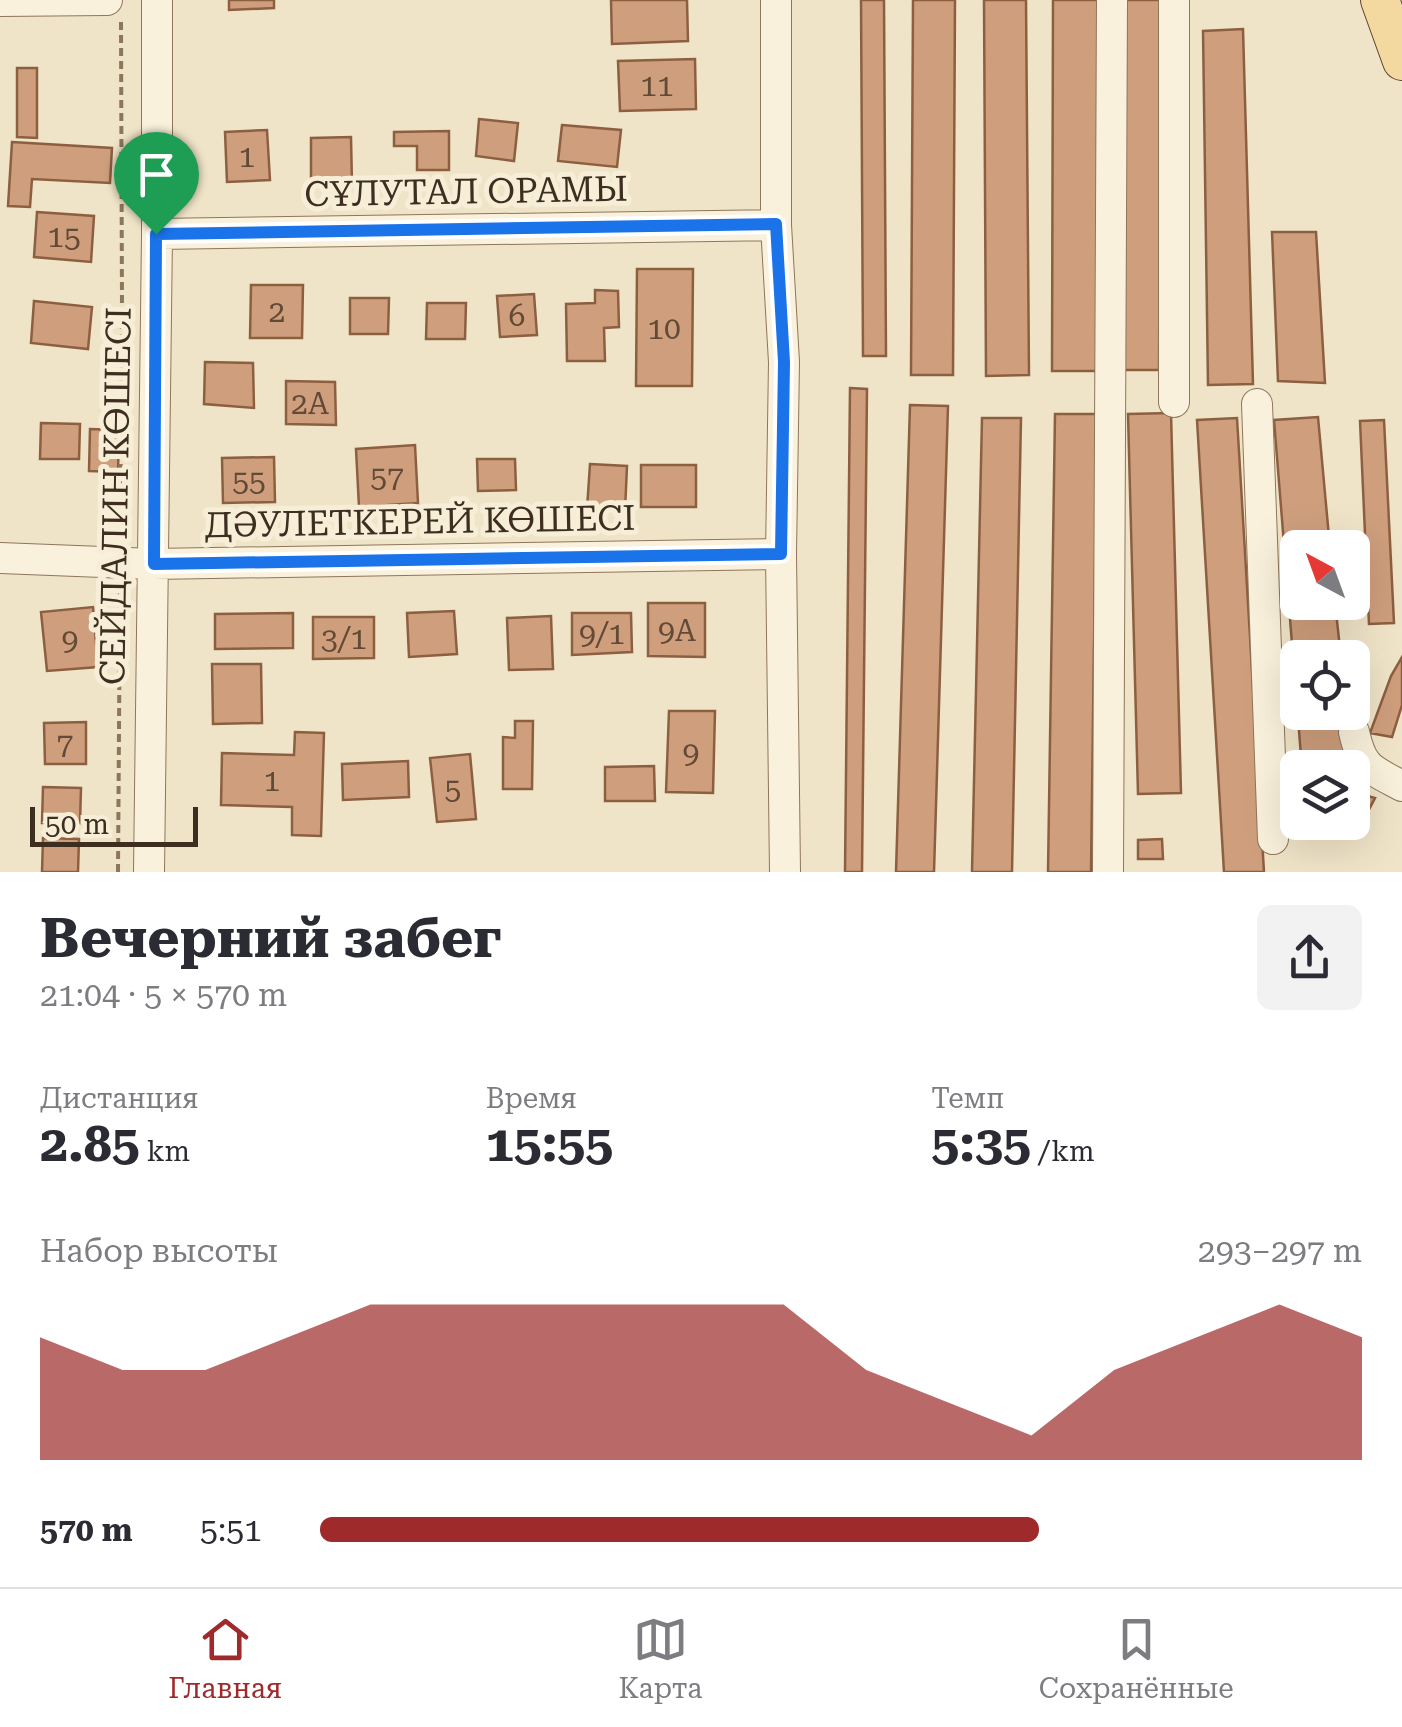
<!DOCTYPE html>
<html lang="ru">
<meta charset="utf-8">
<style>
body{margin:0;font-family:"Roboto Serif",serif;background:#f2f2f3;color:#2b2b33;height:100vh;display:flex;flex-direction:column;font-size:38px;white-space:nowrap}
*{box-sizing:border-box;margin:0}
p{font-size:32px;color:#7c7c81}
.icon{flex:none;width:55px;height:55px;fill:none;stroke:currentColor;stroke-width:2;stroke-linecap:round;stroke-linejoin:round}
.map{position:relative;height:872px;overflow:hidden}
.side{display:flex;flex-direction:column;background:#fff;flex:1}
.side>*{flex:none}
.needle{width:65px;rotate:319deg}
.controls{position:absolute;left:1280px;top:530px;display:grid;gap:20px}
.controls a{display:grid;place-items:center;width:90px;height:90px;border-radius:15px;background:#fff;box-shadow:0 10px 40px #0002;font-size:50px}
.scale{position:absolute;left:30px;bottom:25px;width:168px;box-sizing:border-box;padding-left:10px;border:5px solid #3d2e20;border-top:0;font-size:28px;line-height:35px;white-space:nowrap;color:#3d2e20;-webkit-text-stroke:8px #f7eed8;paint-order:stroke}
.pin{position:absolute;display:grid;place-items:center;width:85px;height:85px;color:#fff;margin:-102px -42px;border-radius:50% 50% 50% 0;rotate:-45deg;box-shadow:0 0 10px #0007}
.pin .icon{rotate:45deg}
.round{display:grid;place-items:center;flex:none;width:105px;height:105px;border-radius:15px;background:#f2f2f3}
.headline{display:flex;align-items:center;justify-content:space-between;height:170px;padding:0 40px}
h1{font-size:55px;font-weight:700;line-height:75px}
.figures{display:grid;grid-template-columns:repeat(3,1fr);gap:15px;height:170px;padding:10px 40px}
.figures div{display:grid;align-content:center}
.figures b{font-size:50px;font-weight:700}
.figures small{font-size:28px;font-weight:400}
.figures p{font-size:28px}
.chart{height:280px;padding:20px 40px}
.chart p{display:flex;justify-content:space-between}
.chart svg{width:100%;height:180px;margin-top:10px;fill:#9e2a2b;opacity:.7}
ul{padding:0 40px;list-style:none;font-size:32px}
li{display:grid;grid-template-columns:160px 120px 1fr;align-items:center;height:75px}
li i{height:25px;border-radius:12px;background:#9e2a2b}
.tab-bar{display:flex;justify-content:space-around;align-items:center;height:140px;border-top:2px solid #e1e1e2;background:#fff;font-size:28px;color:#7c7c81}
.tab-bar a{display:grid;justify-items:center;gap:5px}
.tab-bar .active{color:#9e2a2b}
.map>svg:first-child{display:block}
.building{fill:#cf9f7d;stroke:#8d5f41;stroke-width:2.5}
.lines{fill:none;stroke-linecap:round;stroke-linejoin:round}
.minor-casing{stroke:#8d765c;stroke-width:32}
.major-casing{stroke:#5b4430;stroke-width:40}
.path{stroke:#8d765c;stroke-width:4;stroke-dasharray:8 5;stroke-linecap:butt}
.minor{stroke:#faf1dc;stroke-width:30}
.major{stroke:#f3d9a0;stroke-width:38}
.route-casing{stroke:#fff;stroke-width:20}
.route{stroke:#1a73e8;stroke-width:12}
.labels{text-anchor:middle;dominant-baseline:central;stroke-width:10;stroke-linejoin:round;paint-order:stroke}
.number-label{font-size:30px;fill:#624a37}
.street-label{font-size:35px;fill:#3d2e20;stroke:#f7eed8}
</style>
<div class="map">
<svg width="1402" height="872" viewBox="0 0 1402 872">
<rect width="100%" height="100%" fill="#f0e4c8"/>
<!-- building -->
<path class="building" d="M229,0H274V8L229,10Z
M611,0H687L688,41L612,44Z
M861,0H884L886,356H863Z
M913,0H955L953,375H911Z
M984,0H1026L1029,375L986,376Z
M1053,0H1099L1097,371H1052Z
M1118,0H1161L1159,370H1117Z
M1243,29L1253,384L1208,385L1203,31Z
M695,59L696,109L620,111L618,61Z
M17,68H37V138L17,137Z
M479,119L518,123L514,161L476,156Z
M562,125L621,130L617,167L558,161Z
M267,130L270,180L227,182L225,132Z
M449,131V170H417V146H394V132Z
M351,137L352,184H311V138Z
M12,142L112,148L110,183L32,179L30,207L8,206Z
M37,212L94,216L91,262L34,257Z
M1272,232H1316L1325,383L1278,381Z
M637,269H693L692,386H636Z
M251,285H303L302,338H250Z
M595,290L618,291L619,327L604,328L605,361H567L566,304L595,303Z
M534,294L537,335L500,337L497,296Z
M350,298H389L388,334H350Z
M34,301L92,307L88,349L31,343Z
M427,303H466L465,339H426Z
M205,362L253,363L254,408L204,404Z
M286,381L335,382L336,425L286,424Z
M850,388L867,389L862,872H845Z
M910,405L948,406L934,872H896Z
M1171,413L1181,793L1138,794L1128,414Z
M1055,414H1097L1091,872H1048Z
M1318,417L1330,548H1298V602H1335L1341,658H1298V712H1346L1351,768H1302L1274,420Z
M982,418H1021L1012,872H972Z
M1237,418L1264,872H1224L1197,420Z
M1384,420L1394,623L1369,624L1360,421Z
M41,423L80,424L79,459H40Z
M90,429L119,430L118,472L89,471Z
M415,445L418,503L359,507L356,449Z
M274,457L275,502L223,503L222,458Z
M477,459H515L516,490L478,491Z
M590,464L627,466L625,511L587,509Z
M641,465H696V507H641Z
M648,603H705V657L648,656Z
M93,607L98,667L47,671L41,612Z
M454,611L457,654L409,657L407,613Z
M293,613V648L215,649V614Z
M572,613H631L632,652L572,655Z
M551,616L553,669L509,670L507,618Z
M313,617H374V658L313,659Z
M1402,657V705L1392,737L1370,733L1391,676Z
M212,664H261L262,723L213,724Z
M669,711H715L713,793L666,792Z
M515,721H533L532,789H503V737L515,738Z
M86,722V764H45L44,723Z
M295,732L324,733L321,836L292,835V807L221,805L222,753L294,755Z
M470,754L476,819L437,822L430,758Z
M408,761L409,797L343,800L342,764Z
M654,766L655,801H605V767Z
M43,787L81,788L80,823H42Z
M1357,793L1375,798L1354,838L1333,826L1336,822H1352V799Z
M43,838L79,839L78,872H42Z
M1162,839L1163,859H1138V840Z"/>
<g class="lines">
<defs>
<path id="minor" d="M776,0V225L784,362L781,554L785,872
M0,1L107,0
M157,234L776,225
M1174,402V0
M1257,404L1273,839
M0,558L153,564L781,554
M1354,732C1362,768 1370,769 1402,786
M149,872L157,234V0
M1108,872L1112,0"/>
<path id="major" d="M1380,0L1402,61"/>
</defs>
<!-- minor casing -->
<use href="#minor" class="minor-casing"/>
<!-- major casing -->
<use href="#major" class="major-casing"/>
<!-- path -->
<path class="path" d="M120,537L122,309L121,22
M118,872L120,587"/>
<!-- minor -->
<use href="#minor" class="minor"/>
<!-- major -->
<use href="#major" class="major"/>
</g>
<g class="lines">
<defs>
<path id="route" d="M776,224L784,362L781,554L154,564L156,234Z"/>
</defs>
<!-- route casing -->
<use href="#route" class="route-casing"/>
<!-- route -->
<use href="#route" class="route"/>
</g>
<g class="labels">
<!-- number labels -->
<g class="number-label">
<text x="657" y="85">11</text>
<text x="247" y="156">1</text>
<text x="64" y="236">15</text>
<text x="277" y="311">2</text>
<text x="517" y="315">6</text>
<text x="664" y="328">10</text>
<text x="310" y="403">2А</text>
<text x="387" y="476">57</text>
<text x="249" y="480">55</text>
<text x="677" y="630">9А</text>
<text x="602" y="633">9/1</text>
<text x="344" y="638">3/1</text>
<text x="70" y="639">9</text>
<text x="65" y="743">7</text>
<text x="691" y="752">9</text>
<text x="272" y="780">1</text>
<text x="453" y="788">5</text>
</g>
<!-- street labels -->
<g class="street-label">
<text transform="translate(466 192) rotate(-1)">СҰЛУТАЛ ОРАМЫ</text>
<text transform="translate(116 496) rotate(-89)">СЕЙДАЛИН КӨШЕСІ</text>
<text transform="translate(420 522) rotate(-1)">ДӘУЛЕТКЕРЕЙ КӨШЕСІ</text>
</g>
</g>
</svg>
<div class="controls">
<a><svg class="needle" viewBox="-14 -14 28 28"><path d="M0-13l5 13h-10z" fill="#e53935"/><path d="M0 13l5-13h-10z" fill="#7c7c81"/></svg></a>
<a><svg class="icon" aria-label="locate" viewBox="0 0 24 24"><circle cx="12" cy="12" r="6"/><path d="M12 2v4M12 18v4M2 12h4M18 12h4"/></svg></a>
<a><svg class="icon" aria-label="layers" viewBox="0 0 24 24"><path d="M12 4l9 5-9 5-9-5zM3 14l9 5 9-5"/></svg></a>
</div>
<div class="scale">50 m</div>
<div class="pin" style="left:156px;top:234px;background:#1e9e55"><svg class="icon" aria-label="arrive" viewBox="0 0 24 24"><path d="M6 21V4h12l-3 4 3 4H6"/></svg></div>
</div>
<section class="side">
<div class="headline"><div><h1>Вечерний забег</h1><p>21:04 · 5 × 570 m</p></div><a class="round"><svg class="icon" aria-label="share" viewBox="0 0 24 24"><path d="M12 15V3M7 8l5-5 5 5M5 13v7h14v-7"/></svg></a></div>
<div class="figures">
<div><p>Дистанция</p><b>2.85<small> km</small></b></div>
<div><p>Время</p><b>15:55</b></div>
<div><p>Темп</p><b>5:35<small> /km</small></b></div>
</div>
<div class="chart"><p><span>Набор высоты</span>293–297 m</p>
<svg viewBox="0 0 160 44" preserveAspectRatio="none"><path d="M0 44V14L10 22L20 22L30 14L40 6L50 6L60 6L70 6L80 6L90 6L100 22L110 30L120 38L130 22L140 14L150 6L160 14V44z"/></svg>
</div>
<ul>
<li><b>570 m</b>5:51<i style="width:69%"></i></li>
</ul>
</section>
<nav class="tab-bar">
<a class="active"><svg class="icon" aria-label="home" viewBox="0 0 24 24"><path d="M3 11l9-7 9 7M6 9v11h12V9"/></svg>Главная</a>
<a><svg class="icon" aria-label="map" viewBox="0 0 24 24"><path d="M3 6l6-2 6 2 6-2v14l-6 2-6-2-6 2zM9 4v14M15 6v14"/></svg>Карта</a>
<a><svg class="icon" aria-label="saved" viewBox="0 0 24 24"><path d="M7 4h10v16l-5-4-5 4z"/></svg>Сохранённые</a>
</nav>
